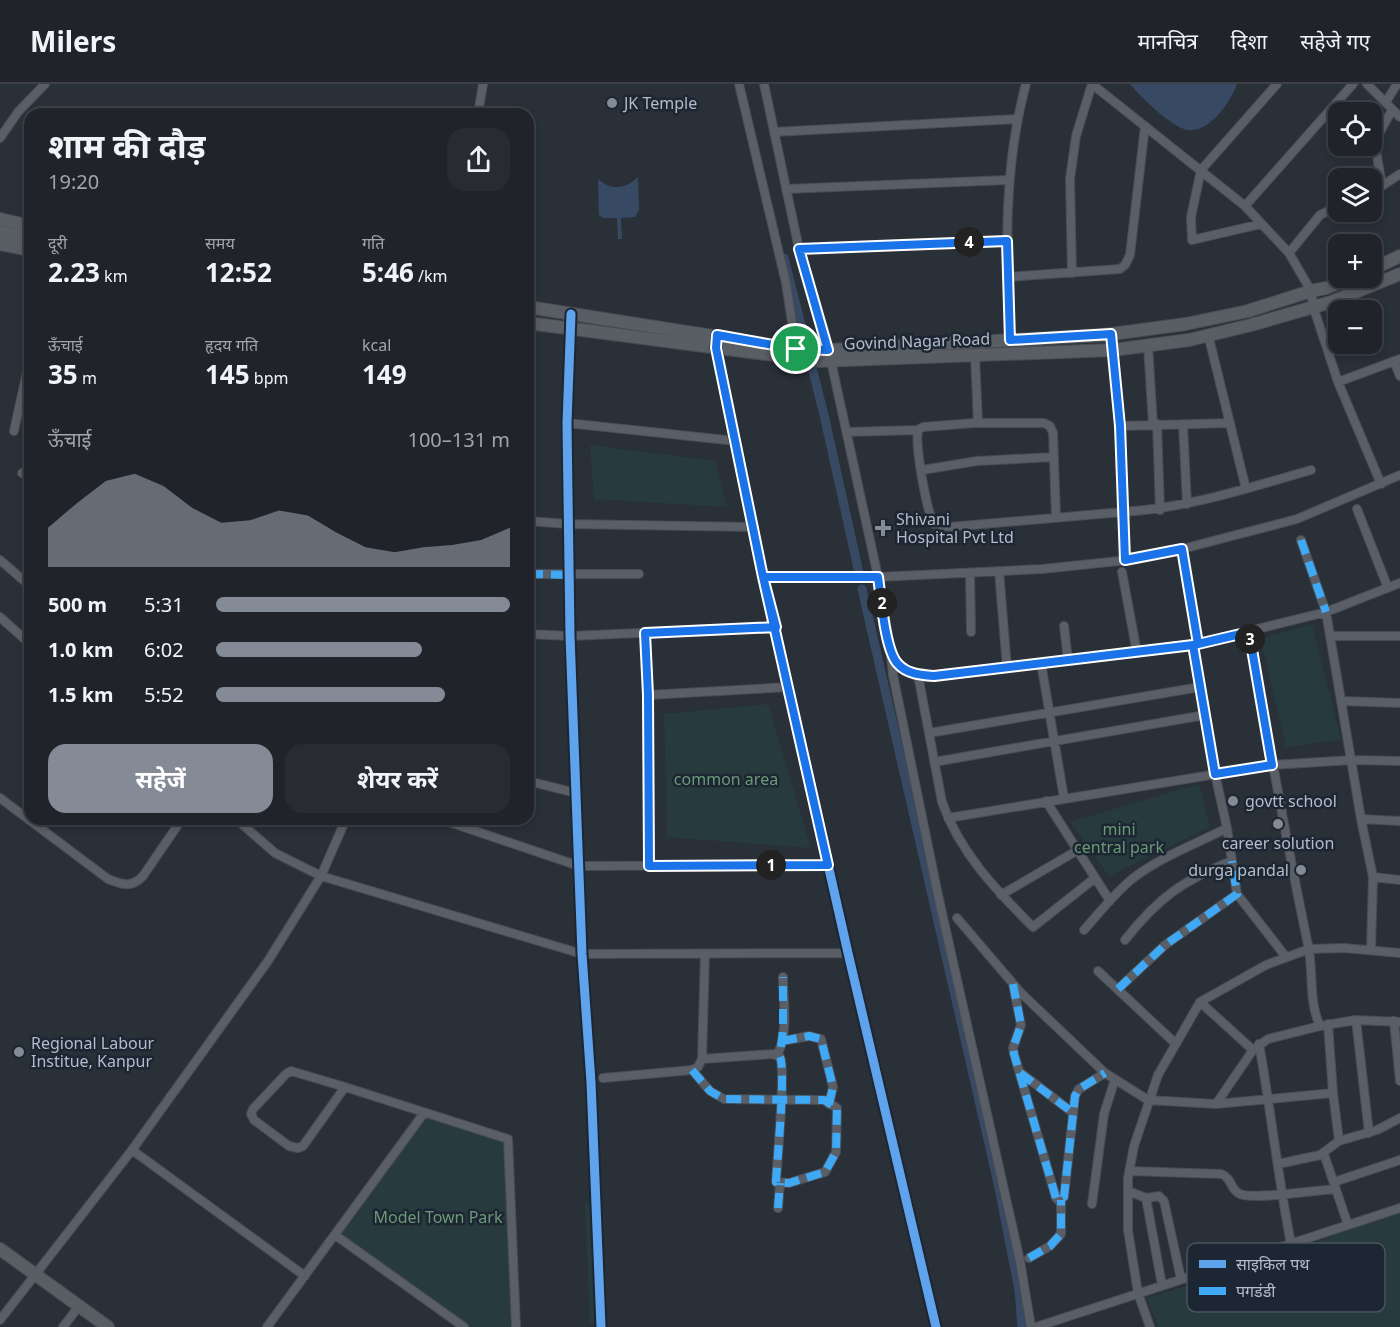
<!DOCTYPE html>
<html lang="hi">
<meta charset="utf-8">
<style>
body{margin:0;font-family:"Noto Sans","Noto Sans Devanagari",sans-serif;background:#282c32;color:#f1f3f6;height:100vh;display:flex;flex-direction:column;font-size:22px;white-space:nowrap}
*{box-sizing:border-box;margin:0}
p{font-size:20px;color:#a2a4a8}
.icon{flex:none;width:33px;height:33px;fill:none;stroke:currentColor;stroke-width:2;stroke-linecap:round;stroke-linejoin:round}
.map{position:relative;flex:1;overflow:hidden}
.side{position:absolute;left:24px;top:24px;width:510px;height:717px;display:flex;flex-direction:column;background:#20242a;border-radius:18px;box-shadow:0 3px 9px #0003,0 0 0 2px #3d4147}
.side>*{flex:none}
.controls{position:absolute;left:1328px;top:18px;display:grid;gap:12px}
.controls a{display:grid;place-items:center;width:54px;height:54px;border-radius:12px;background:#20242a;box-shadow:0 3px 9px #0003,0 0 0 2px #3d4147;font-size:30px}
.pin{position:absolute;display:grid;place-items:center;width:51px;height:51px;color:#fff;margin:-26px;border:3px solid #fff;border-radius:50%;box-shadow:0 2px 6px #0007}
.km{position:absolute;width:30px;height:30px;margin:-15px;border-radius:50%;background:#222;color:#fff;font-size:16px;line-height:30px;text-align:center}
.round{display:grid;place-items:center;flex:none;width:63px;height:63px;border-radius:18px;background:#282c32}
.overview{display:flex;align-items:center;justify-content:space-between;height:102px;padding:0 24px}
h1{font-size:33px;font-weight:700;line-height:45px}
.figures{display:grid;grid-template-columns:repeat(3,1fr);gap:9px;height:102px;padding:6px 24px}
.figures div{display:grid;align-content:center}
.figures b{font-size:26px;font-weight:700}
.figures small{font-size:16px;font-weight:400}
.figures p{font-size:16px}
.chart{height:168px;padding:12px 24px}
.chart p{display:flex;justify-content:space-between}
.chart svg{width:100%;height:108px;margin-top:6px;fill:#848b96;opacity:.7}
.button{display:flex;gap:12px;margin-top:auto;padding:12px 24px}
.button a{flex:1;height:69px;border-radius:18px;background:#848b96;color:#fff;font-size:24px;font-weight:700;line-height:69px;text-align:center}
.button a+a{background:#282c32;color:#f1f3f6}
ul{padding:0 24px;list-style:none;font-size:20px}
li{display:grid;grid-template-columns:96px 72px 1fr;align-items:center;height:45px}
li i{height:15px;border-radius:8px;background:#848b96}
header{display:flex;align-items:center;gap:36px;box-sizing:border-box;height:84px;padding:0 30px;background:#20242a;border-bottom:2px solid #3d4147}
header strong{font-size:28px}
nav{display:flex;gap:33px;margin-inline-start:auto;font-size:21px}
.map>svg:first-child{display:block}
.green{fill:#273a3e}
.water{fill:#384963}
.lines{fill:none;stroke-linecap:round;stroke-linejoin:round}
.canal{stroke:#384963;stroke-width:9}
.street-casing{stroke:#484c53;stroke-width:10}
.secondary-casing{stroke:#484c53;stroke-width:14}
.street{stroke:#5a5e66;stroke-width:8}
.secondary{stroke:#595d64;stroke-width:12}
.quiet{stroke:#3fa9f5;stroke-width:8;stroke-dasharray:15 8;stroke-linecap:butt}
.cycleway-casing{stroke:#1d2633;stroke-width:13}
.cycleway{stroke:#60a3ed;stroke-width:9}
.route-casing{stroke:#fff;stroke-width:12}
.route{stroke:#1a73e8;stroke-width:8}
.poi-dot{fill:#848b96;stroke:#1d2633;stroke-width:2}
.labels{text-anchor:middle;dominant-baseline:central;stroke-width:5;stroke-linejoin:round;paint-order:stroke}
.poi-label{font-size:16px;fill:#b4bcc9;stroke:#1d2633;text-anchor:start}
.street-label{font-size:16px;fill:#b4bcc9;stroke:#1d2633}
.park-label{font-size:16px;fill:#6b9a76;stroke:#1d2633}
.key{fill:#1d2633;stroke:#4a5360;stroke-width:1.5}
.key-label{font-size:16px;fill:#b4bcc9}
</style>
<header>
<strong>Milers</strong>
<nav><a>मानचित्र</a><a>दिशा</a><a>सहेजे गए</a></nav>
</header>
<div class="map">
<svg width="1400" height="1243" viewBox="0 0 1400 1243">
<rect width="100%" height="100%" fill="#2a3038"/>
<!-- green -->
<path class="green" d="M590,361L715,377L727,423L594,415Z
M1312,540L1341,656L1286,663L1261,555Z
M768,620L811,764L667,753L664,630Z
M1199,700L1210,743L1109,792L1070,738Z
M424,1029L508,1055L516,1243H467L335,1151Z
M585,1119L594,1120L599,1240L590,1241Z
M1400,1120V1243H1158L1147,1214L1288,1171Z"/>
<!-- water -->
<path class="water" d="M1130,0H1237C1231,17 1210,49 1188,46C1172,44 1141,13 1130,0Z
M638,93L639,126L635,133L621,134L622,155H618L617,134H603L599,131L598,95C611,107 626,105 638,93Z"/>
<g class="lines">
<!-- canal -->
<path class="canal" d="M784,174L824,331L859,489
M862,505L999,1104L1019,1206L1022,1243"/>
<defs>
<path id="street" d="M739,0L786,199L796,265
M764,0L799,165L829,266
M1092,0L1245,122L1289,169L1311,207L1313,222L1338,298L1381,400
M1367,0L1400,33
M1386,18L1397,0
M478,30L483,0
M774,48L1017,35
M0,54L18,28L45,0
M1382,102L1376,66L1377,53L1392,26
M786,105L1008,96
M1371,109L1400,90
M1245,122L1353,0
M1261,140L1192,156L1191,133L1201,86L1277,0
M799,165L1007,157
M1289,169L1320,131L1338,122
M1072,189L1070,95L1076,52L1092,0
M1007,193L1120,185L1125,181L1130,171L1145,42
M571,230L567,339L570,552L582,870L591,998L601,1243
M1208,250L1246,405
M1010,256C1006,170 1003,84 1026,0
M716,260L763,493L848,869L936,1243
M1148,261L1153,341
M975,272L978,339
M831,277L878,493L891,569L898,580L906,586L918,591L934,592L1193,561L1326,528L1400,499
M1394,277L1400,292
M1338,298L1400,275
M567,339L736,357
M1157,340L1160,426
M1183,340L1187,420
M1120,342L1230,339
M918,346C915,362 926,425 934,440L949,443L1123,428L1120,342L1111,250
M14,347L30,274
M847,348L918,346L923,343L974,339H1044L1050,342L1053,349L1056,433
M922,386L977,377L1054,373
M22,389L30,392
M1357,425L1388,504
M528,437L568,440L752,443
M1301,456L1326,528L1361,735L1373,793L1371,866
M1182,465L1198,560
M0,476L30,502
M1125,476L1123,428C1188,424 1248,404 1311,386
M999,487L1007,584
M1122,488L1137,569
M970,489L971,548
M528,490H639
M763,493H878L1042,485L1119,477L1182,465L1297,435L1400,391
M0,533L30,560
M1064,542L1068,576
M1249,548C1268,653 1286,757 1308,861C1314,889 1308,916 1320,942L1356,936L1400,938
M645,549L648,611L649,782
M528,550L570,552L776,543
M1330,552H1400
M1193,561L1215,690L1227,744
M891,572L893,591L938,811L1020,1177L1031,1243
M1041,579L1064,714
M918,591L942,718C960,769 996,806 1033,843L1095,794
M648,611L789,603
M1342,617L1400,619
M929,649L1200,603
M934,678L1205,631
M528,697L576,709
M0,714L108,795C123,801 132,804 143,792L182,735
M1046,717L1110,817
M948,734L1272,681L1352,676L1400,677
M236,735L275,769L321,792L582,870L848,869
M440,735L579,782L828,781
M1361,735L1400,737
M1373,793L1400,796
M1001,811L1078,766
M957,834L1021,909L1105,989L1148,1016L1216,1020L1333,1009
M1084,846C1099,829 1114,810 1132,795C1160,773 1196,760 1227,744L1237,810L1286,873
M1125,856C1158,814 1183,796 1232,777
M1098,887L1176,960
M1013,900L1021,941L1013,964L1014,970L1056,1114L1058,1116L1064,1113L1075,1012L1079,1005L1105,989
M1118,905L1165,861L1237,810
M1200,918L1253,966L1268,955L1320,942
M1356,936L1369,1049
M1394,937L1400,997
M1328,940L1333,1009L1339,1057L1377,1046L1400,1034
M782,957L809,952L821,955L833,1003L829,1020
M1259,960C1271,1027 1278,1094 1291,1160
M777,971C789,949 783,917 783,893
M692,986L710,1007L724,1015L824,1016L837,1024L836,1068L825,1088L789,1099L776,1098C777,1077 786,987 780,973L773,970L702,975
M1021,989L1072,1028
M603,994L692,986L698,983L702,975L705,870
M345,1003L303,1062L298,1064L289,1062L254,1036L251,1030L253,1025L286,990L291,987L345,1003L508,1055L516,1243
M1216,1020L1253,966
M132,1066L305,1192
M1324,1070L1348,1141
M1278,1080L1320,1071L1339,1057
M1129,1087L1221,1090C1232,1093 1230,1106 1240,1110C1253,1116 1318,1106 1336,1105
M1334,1098L1400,1076
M1128,1107L1146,1114L1162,1201
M1146,1114L1159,1112L1164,1117L1181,1195
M1092,1120L1104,1030L1115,995
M778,1124L780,1099
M335,1151L464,1243
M1029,1174L1050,1162L1061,1150V1116
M0,1236L132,1066L268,877L321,792L346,735
M63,1243L79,1222
M267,1243L424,1029
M1036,1243L1400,1124
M1150,1243L1138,1209L1128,1146V1094L1134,1062L1158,991L1200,918L1266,881L1309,865L1344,864L1400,869"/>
<path id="secondary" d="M0,135L30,142
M0,148L30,154
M0,160L30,166
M1371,186L1400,172
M528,223L796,265L829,266L1104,251L1186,240L1248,227L1311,207L1326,204L1352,194
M528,239L819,277L1113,266L1189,256L1251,241L1331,218L1400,190
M0,1165L108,1243"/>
</defs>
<!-- street casing -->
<use href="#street" class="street-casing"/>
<!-- secondary casing -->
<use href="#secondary" class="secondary-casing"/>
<!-- street -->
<use href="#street" class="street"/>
<!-- secondary -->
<use href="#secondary" class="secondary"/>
<!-- quiet -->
<path class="quiet" d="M1301,456L1326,528
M528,490L569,491
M1013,900L1021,941L1013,964L1014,970L1056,1114L1058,1116L1064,1113L1075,1012L1079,1005L1105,989
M1118,905L1165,861L1237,810L1232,777
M782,957L809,952L821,955L833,1003L829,1020
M781,963L783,945V893
M692,986L710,1007L724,1015L824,1016L837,1024L836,1068L825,1088L789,1099L776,1098C777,1077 786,987 780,973
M1020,989L1072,1028
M778,1124L780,1099
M1029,1174L1050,1162L1061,1150V1116"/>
<defs>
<path id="cycleway" d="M571,230L567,339L570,552L582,870L591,998L601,1243
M717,251L716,264L763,493L848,869L936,1243"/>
</defs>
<!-- cycleway casing -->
<use href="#cycleway" class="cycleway-casing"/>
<!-- cycleway -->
<use href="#cycleway" class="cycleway"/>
</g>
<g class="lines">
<defs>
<path id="route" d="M796,265L717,251L716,264L763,493L828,781L649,782L648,611L645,549L776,543L763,493H878C881,513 885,567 898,580C907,590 921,591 934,592L1193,561L1215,690L1272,681L1249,548L1198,560L1182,465L1125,476L1120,342L1111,250L1010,256L1007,157L799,165L828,266L796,265"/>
</defs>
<!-- route casing -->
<use href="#route" class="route-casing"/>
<!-- route -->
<use href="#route" class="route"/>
</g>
<!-- markers -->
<g class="poi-dot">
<circle cx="612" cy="19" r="6"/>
<path d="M880 435h6v6h6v6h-6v6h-6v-6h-6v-6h6z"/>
<circle cx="1233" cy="717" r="6"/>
<circle cx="1278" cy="740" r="6"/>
<circle cx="1301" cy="786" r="6"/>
<circle cx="19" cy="968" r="6"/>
</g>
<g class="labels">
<!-- poi labels -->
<g class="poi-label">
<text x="624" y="19">JK Temple</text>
<text x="896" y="435">Shivani<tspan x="896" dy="18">Hospital Pvt Ltd</tspan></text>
<text x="1245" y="717">govtt school</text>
<text x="1278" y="759" text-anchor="middle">career solution</text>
<text x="1289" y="786" text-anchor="end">durga pandal</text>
<text x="31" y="959">Regional Labour<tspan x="31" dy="18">Institue, Kanpur</tspan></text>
</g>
<!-- street labels -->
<g class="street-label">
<text transform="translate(917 257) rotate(-2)">Govind Nagar Road</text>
</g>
<!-- park labels -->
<g class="park-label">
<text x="726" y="695">common area</text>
<text x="1119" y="745">mini<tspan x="1119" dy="18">central park</tspan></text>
<text x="438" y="1133">Model Town Park</text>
</g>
</g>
<!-- legend -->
<rect x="1187" y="1159" width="198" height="69" rx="9" class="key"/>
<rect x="1199" y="1176" width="27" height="8" fill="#60a3ed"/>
<rect x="1199" y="1203" width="27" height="8" fill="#3fa9f5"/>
<g class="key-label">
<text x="1236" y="1186">साइकिल पथ</text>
<text x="1236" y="1213">पगडंडी</text>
</g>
</svg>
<div class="controls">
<a><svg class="icon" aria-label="locate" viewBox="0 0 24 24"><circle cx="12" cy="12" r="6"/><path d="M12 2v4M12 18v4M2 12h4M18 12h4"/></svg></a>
<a><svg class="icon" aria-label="layers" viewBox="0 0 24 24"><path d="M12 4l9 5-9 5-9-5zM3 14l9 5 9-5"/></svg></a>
<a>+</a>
<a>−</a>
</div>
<div class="pin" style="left:796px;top:265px;background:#1e9e55"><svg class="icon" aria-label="arrive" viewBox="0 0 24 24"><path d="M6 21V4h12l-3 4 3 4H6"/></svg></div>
<b class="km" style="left:771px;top:781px">1</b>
<b class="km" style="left:882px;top:519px">2</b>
<b class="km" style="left:1250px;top:555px">3</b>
<b class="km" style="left:969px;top:158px">4</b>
<section class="side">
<div class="overview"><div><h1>शाम की दौड़</h1><p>19:20</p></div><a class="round"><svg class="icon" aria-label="share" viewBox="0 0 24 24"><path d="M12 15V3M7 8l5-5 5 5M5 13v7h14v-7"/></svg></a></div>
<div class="figures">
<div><p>दूरी</p><b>2.23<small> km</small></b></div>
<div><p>समय</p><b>12:52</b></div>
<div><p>गति</p><b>5:46<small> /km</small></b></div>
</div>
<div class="figures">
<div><p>ऊँचाई</p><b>35<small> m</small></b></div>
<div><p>हृदय गति</p><b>145<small> bpm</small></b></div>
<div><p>kcal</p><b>149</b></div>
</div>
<div class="chart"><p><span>ऊँचाई</span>100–131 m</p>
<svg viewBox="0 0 160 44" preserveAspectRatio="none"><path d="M0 44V28L10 18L20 9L30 6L40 11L50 20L60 26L70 25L80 21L90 23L100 30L110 36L120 38L130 36L140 35L150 33L160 28V44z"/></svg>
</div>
<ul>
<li><b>500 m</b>5:31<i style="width:100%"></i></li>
<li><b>1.0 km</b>6:02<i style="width:70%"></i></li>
<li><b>1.5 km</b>5:52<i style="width:78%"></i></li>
</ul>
<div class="button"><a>सहेजें</a><a>शेयर करें</a></div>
</section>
</div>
